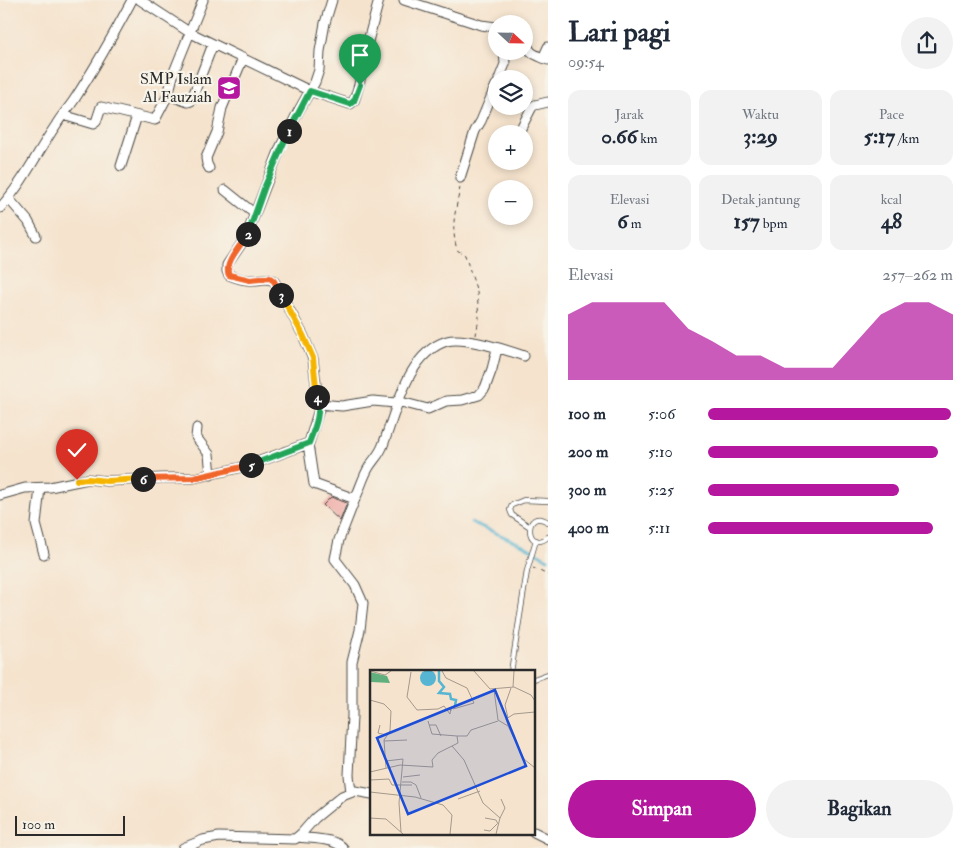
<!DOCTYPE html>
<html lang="id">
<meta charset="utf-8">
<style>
body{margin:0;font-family:"IM FELL Double Pica",serif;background:#f2f2f3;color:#1f2937;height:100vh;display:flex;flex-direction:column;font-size:19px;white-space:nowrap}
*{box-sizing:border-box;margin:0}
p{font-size:16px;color:#747a83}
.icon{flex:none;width:28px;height:28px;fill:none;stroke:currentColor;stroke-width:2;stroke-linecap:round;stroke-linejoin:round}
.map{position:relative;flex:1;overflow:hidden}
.sheet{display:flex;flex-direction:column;background:#fff;width:425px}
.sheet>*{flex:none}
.needle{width:32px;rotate:112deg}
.buttons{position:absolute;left:488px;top:15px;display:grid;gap:10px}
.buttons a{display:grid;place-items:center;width:45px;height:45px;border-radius:50%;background:#fff;box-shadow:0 2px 8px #0003;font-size:25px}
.scale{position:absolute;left:15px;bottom:12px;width:110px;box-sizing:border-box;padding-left:5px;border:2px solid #2b2b2b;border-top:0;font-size:14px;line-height:18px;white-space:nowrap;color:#2b2b2b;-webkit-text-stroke:4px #f7f3e8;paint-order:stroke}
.pin{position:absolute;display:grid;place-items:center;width:42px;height:42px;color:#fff;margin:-51px -21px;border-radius:50% 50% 50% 0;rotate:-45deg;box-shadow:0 0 5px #0007}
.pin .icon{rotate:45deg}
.km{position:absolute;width:25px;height:25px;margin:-12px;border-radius:50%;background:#222;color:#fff;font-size:14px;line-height:25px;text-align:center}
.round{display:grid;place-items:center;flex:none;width:52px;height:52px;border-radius:26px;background:#f2f2f3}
.head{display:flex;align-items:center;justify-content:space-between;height:85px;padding:0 20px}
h1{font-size:28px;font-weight:700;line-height:38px}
.figures{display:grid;grid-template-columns:repeat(3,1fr);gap:8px;height:85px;padding:5px 20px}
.figures div{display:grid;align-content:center;border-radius:12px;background:#f2f2f3;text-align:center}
.figures b{font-size:21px;font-weight:700}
.figures small{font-size:14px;font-weight:400}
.figures p{font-size:14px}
.chart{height:140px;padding:10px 20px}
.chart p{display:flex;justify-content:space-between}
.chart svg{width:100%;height:90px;margin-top:5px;fill:#b5179e;opacity:.7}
.button{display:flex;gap:10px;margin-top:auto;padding:10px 20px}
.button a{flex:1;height:58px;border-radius:30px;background:#b5179e;color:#fff;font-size:20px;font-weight:700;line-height:58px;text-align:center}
.button a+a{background:#f2f2f3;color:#1f2937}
ul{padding:0 20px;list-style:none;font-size:16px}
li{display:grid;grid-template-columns:80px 60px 1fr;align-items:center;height:38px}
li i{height:12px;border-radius:6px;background:#b5179e}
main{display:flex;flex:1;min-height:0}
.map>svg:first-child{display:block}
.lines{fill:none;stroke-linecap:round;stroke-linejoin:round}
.stream{stroke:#55b5d3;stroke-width:2.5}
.building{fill:#eea09d}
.lane-casing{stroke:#494743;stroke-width:6}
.street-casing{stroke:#494743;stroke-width:11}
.path{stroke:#494743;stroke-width:1;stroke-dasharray:4 4;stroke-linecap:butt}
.lane{stroke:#fff;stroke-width:4.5}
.street{stroke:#fff;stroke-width:9}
.split-1-casing{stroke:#fff;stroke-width:10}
.split-2-casing{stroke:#fff;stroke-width:10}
.split-3-casing{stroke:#fff;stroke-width:10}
.split-4-casing{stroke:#fff;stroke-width:10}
.split-5-casing{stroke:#fff;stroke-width:10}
.split-6-casing{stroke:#fff;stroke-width:10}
.split-7-casing{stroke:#fff;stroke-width:10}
.split-1{stroke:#22a559;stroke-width:6}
.split-2{stroke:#22a559;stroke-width:6}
.split-3{stroke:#f0652b;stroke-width:6}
.split-4{stroke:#f5b400;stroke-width:6}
.split-5{stroke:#22a559;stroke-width:6}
.split-6{stroke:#f0652b;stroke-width:6}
.split-7{stroke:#f5b400;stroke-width:6}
.labels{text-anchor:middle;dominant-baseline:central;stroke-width:4.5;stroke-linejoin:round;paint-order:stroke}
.poi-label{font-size:16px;fill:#2b2b2b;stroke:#f7f3e8;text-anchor:end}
.inset-river{fill:none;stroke:#55b5d3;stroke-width:2.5}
.inset-road{fill:none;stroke:#a4998c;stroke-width:1}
.view{fill:#1d4ed8;fill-opacity:0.15;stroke:#1d4ed8;stroke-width:2.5}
.inset-edge{fill:none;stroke:#2b2b2b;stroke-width:2.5}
</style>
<main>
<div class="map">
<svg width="548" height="848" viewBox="0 0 548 848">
<rect width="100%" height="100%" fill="#f7f3e8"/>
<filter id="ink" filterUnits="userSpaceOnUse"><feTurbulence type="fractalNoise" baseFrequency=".02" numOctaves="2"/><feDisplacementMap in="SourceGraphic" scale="10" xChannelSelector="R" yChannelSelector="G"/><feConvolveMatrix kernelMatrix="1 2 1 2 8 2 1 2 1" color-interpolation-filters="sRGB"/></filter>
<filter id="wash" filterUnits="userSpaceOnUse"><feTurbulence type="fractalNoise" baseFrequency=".0096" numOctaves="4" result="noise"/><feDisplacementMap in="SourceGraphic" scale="20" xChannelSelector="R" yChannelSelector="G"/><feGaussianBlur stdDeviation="1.12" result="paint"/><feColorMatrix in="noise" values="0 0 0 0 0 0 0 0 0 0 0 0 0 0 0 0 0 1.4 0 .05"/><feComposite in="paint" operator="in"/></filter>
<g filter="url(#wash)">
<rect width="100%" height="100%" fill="#f5e3cd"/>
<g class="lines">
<!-- stream -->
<path class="stream" d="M471,522L523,545L548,559"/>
</g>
<g id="blocks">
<!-- building -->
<path class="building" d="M331,497L347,503L340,521L323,505Z"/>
</g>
</g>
<g filter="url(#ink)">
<use href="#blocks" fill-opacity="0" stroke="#494743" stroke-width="1"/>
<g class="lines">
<defs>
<path id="lane" d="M548,522C523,506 525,555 548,537
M530,527L512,515L510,510L512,505L524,500L548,501
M511,672L527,571L536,540
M534,679L548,674"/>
<path id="street" d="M140,0L189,32L213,44L310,91L350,104L354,101L359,85L367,45L379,0
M404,0L481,25L496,27
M524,36C530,55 531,53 548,60
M543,58L548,47
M499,79L505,64L504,51
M168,95L174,72L203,0
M63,115L93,124L96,122L101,107L155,120L168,95L188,102L191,101L213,44
M518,134L532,107L535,105L548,102
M121,166L137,116
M209,168L207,164L206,158L217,132L222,108L243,58
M460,178L475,131L481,121L496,85
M225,190L255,214
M9,199L28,221L36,236
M0,208C23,183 37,153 56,125C61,116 68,109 74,100C95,68 114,34 132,0
M397,401L428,409L446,401L462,400L479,395L485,388L492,369L497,349
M319,404L342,406L373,401L396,403
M197,428L196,437L209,454L211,475
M308,444L314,484L355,499L339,540L335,559L355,585L363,603L360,630L352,662V716L349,775L351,792
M40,488L36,524L44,554
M0,495L25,488L50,487L88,479L107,481L163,478H194L247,466L309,443L319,409L313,359L303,335L274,281C267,277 261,280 253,280C245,281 236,278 229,275L227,271V265L246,237L281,146L298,112L315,82L319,70L320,51L325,23L332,0
M355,499C360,489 363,477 369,467C374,459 380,454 383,445C396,412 407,353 447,341C463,336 507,350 524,356
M534,832L548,839
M298,837C311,839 335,838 343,848
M183,848L203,840L219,837L295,839L301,834L315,818L342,796L355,791L372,794"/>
</defs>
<!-- lane casing -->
<use href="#lane" class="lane-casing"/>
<!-- street casing -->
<use href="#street" class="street-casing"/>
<!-- path -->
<path class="path" d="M460,187C456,213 450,223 457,250L465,255L477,292L479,318L476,335
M533,568L548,575"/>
<!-- lane -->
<use href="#lane" class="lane"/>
<!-- street -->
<use href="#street" class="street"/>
</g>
</g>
<g class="lines" filter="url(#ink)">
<defs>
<path id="split-1" d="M289,131L310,91L350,104L354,101L360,85"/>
<path id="split-2" d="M248,234L265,186L289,131"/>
<path id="split-3" d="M248,234C242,244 223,264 229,275L250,280L270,278L274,281L281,295"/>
<path id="split-4" d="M281,295L303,335L313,358L317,397"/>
<path id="split-5" d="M251,465L309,443C315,427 321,414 317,397"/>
<path id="split-6" d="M143,479L194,478L251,465"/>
<path id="split-7" d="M77,480L88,479L107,481L143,479"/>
</defs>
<!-- split-1 casing -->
<use href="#split-1" class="split-1-casing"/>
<!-- split-2 casing -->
<use href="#split-2" class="split-2-casing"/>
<!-- split-3 casing -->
<use href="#split-3" class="split-3-casing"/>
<!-- split-4 casing -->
<use href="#split-4" class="split-4-casing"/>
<!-- split-5 casing -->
<use href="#split-5" class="split-5-casing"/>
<!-- split-6 casing -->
<use href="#split-6" class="split-6-casing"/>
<!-- split-7 casing -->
<use href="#split-7" class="split-7-casing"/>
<!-- split-1 -->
<use href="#split-1" class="split-1"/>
<!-- split-2 -->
<use href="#split-2" class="split-2"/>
<!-- split-3 -->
<use href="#split-3" class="split-3"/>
<!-- split-4 -->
<use href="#split-4" class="split-4"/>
<!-- split-5 -->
<use href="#split-5" class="split-5"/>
<!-- split-6 -->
<use href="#split-6" class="split-6"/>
<!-- split-7 -->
<use href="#split-7" class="split-7"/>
</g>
<!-- icons -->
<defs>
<symbol id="school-square" viewBox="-11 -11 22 22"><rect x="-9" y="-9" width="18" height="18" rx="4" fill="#b5179e" stroke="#f7f3e8"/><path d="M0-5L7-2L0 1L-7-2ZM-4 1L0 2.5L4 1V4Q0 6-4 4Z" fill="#fff"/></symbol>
</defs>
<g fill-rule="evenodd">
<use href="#school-square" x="215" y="74" width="28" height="28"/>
</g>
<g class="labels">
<!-- poi labels -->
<g class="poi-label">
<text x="212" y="79">SMP Islam<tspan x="212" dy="18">Al Fauziah</tspan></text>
</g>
</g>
<!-- overview -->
<g transform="translate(370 670)">
<rect width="165" height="165" fill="#f5e3cd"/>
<path d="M0,2L17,6L20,13L1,12Z" fill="#60b07d"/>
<path d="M50 8a8 8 0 1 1 16 0a8 8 0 1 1-16 0Z" fill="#55b5d3"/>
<path class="inset-river" d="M69,1V11L74,17L69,23L80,24L81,29L86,30L85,36"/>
<path class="inset-road" d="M0,1L15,5L21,1M72,1L76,8L97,18L104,33L83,39M104,1L120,19L144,17L161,25L165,31M41,2L37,27L47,40L68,39L74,36L80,44L81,37V41M143,17L144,1M124,20L128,50L138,56L154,89L165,98M0,30L14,34L21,41L20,61L14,70L16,98M138,48L135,35L141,18M58,51L62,64L87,66M10,55L8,63L16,65M59,55H66L71,66M138,55L136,49L144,44L165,42M14,71L37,70M82,76L88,73L87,66H97L101,60L128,51M16,91L33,89L29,133L31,162M0,102L30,95L63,97L62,90L68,83L82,76L94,90L113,133L130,148L126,164M33,107L50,105M0,110L19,109L22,115H42M32,112H41L46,115L51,128M0,122L45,127L73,135L82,145L80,164M88,129L110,121M0,148L16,149L33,164M115,148L126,150L128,154M130,148L135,138L131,129M114,160L120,161L127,154"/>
<path class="view" d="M125,20L156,96L38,144L7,68Z"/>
<rect width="165" height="165" class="inset-edge"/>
</g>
</svg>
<div class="buttons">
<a><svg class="needle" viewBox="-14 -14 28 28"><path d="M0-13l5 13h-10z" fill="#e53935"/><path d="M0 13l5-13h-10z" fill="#747a83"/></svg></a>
<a><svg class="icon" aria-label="layers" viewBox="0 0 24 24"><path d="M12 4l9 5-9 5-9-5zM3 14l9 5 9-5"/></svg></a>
<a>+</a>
<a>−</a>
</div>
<div class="scale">100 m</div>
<div class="pin" style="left:360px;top:85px;background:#1e9e55"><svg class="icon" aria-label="arrive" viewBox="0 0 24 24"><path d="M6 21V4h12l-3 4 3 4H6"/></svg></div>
<div class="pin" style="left:77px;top:480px;background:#d93025"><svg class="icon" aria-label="check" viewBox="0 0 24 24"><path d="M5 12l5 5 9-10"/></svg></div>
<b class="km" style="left:289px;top:131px">1</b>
<b class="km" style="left:248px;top:234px">2</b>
<b class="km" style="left:281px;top:295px">3</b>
<b class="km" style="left:317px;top:397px">4</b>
<b class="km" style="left:251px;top:465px">5</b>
<b class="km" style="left:143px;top:479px">6</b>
</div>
<section class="sheet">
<div class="head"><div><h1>Lari pagi</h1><p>09:54</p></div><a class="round"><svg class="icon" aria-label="share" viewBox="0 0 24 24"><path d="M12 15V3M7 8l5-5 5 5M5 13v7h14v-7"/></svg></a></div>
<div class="figures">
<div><p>Jarak</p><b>0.66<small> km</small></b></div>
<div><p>Waktu</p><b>3:29</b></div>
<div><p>Pace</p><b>5:17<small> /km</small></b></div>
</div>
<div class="figures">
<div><p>Elevasi</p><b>6<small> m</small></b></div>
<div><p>Detak jantung</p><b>157<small> bpm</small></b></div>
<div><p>kcal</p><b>48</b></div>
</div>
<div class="chart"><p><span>Elevasi</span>257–262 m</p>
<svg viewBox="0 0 160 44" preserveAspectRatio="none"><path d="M0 44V12L10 6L20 6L30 6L40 6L50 19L60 25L70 32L80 32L90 38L100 38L110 38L120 25L130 12L140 6L150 6L160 12V44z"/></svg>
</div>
<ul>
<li><b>100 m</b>5:06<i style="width:99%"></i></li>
<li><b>200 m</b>5:10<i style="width:94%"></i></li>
<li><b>300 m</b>5:25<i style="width:78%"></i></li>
<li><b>400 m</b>5:11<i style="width:92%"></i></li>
</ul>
<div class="button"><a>Simpan</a><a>Bagikan</a></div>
</section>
</main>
